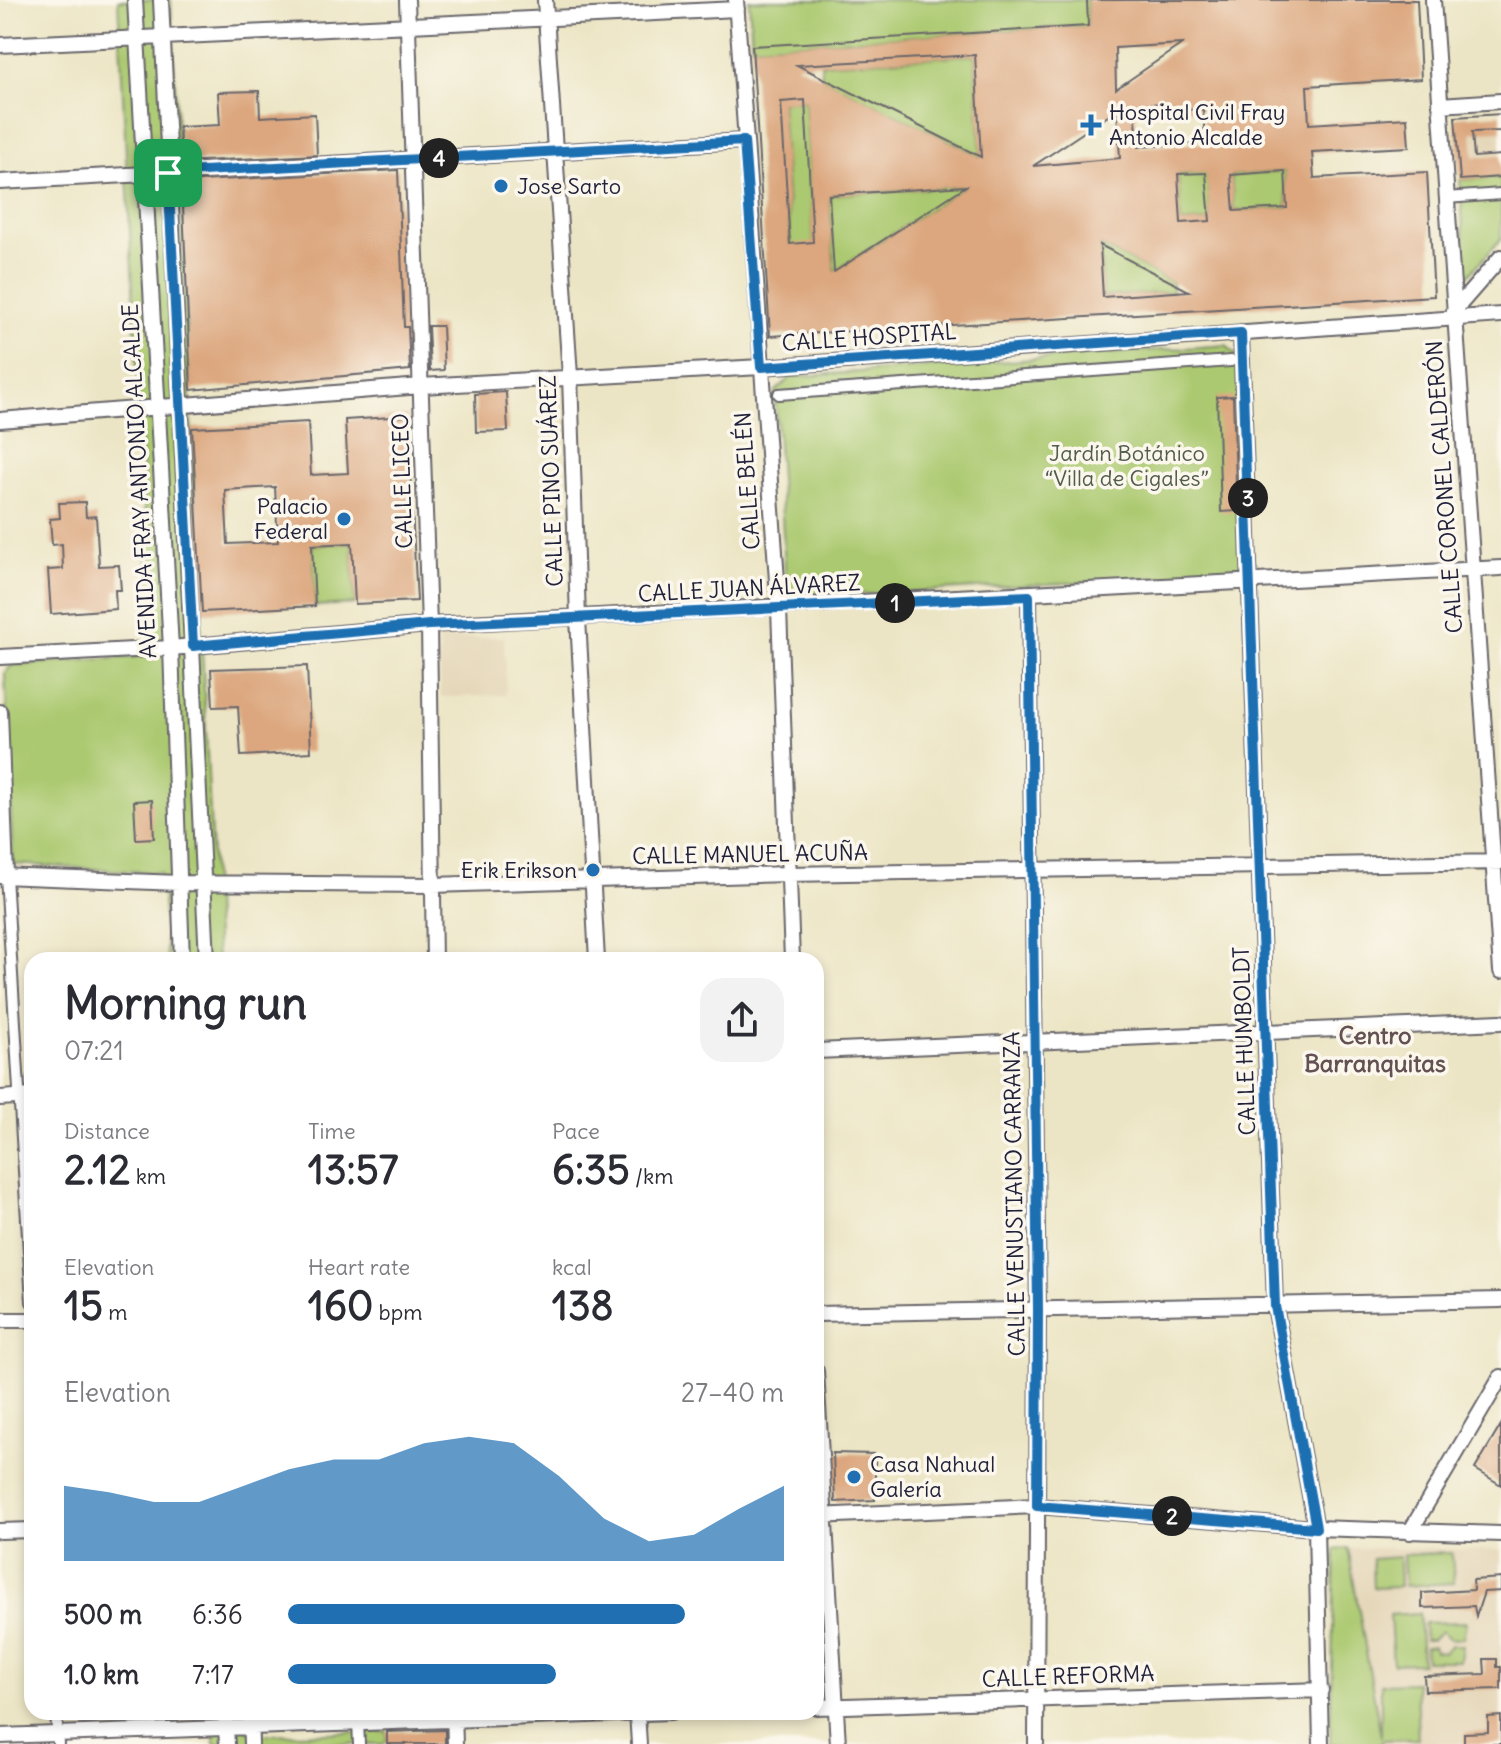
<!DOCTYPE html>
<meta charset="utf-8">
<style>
body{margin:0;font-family:Delius,sans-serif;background:#f2f2f3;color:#2b2b33;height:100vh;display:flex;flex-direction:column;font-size:30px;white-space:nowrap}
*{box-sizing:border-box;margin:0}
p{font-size:26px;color:#7c7c81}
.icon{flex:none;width:44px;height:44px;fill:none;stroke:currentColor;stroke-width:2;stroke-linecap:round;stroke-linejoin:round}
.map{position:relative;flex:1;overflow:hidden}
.details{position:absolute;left:24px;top:952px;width:800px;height:768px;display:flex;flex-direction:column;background:#fff;border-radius:24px;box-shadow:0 4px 12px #0003}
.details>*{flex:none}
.pin{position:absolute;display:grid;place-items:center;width:68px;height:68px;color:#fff;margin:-34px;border-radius:16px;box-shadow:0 4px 12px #0006}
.km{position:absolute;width:40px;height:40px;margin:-20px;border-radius:50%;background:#222;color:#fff;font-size:22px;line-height:40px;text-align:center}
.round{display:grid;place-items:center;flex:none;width:84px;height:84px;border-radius:24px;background:#f2f2f3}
.summary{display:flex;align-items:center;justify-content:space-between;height:136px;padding:0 40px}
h1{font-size:44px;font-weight:700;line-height:60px}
.stats{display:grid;grid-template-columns:repeat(3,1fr);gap:12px;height:136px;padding:8px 40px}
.stats div{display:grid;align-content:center}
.stats b{font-size:40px;font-weight:700}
.stats small{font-size:22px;font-weight:400}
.stats p{font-size:22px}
.chart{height:224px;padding:16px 40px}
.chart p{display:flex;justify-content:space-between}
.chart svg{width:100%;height:144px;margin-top:8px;fill:#1f6fb2;opacity:.7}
ul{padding:0 40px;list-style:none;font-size:26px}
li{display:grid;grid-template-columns:128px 96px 1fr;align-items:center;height:60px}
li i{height:20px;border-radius:10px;background:#1f6fb2}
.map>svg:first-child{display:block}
.built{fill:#e4d6b7}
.green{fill:#abc970;stroke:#667656;stroke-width:2}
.building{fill:#dca77f;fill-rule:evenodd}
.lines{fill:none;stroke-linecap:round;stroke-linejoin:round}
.pedestrian-casing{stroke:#69666b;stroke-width:14}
.minor-casing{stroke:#69666b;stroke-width:18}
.pedestrian{stroke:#fff;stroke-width:10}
.minor{stroke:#fff;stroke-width:14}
.route-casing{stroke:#fff;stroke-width:16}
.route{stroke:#1f6fb2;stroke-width:10}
.poi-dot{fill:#1f6fb2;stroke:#fbf7ec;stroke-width:3}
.labels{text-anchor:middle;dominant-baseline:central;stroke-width:7;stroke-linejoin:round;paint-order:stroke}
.poi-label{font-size:22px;fill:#22223b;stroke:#fbf7ec;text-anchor:start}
.street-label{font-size:22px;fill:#22223b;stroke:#fbf7ec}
.park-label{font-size:22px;fill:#525c4e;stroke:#fbf7ec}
.neighbourhood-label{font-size:24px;font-weight:bold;fill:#635153;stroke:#fbf7ec}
</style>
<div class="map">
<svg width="1501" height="1744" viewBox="0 0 1501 1744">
<rect width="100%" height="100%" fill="#fbf7ec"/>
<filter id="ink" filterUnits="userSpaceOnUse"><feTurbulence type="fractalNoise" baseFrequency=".0125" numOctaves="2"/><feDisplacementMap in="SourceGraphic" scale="16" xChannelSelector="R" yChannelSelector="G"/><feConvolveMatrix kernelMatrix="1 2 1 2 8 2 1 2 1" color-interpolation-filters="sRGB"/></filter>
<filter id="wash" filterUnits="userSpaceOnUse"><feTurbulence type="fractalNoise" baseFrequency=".006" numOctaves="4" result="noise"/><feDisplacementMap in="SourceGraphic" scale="32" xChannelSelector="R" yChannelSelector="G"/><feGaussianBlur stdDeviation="1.8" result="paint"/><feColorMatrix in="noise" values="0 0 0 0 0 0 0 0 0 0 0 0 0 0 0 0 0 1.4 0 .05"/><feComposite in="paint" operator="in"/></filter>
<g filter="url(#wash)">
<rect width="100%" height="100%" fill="#ece5c5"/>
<!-- built -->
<path class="built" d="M1501,114V177L1460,180L1455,117Z
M504,637L506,695L441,697L439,639Z
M1348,1548L1501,1550V1744H1382Z"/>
<!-- green -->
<path class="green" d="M118,0H171L217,960H167L161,873L13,864L5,673L12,665L152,656Z
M749,0H1087L1088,26L752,46Z
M975,55L981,157L822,78L821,64Z
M805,100L816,283L793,284L781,102Z
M1285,171L1287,208L1234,211L1231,175Z
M1207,173L1210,221L1181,223L1178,174Z
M1501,177V239L1466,278L1460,180Z
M966,186L834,272L829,195Z
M1100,245L1172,282V292L1103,297Z
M1226,345L1238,357L1243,566L1227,574L799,598L786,587L775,392L791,377Z
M352,543L355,604L315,606L312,545Z
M1348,1548L1381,1737V1684L1416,1683L1418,1739L1382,1740V1744H1330L1335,1549Z
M1452,1553L1454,1583L1405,1586L1403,1555Z
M1399,1557L1400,1587L1373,1588L1372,1559Z
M1419,1613L1422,1663L1393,1664L1390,1615Z
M1466,1622L1463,1638L1450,1639L1441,1631L1432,1640H1425L1424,1623Z
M1451,1645H1462L1460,1661H1426L1425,1647L1433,1646L1435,1651L1444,1652Z
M213,1712H261L262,1735L387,1731V1741L383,1744H214Z"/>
<g id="blocks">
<!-- building -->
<path class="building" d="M1087,0H1417L1421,79L1307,86L1309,124L1407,118L1409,147L1312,152L1314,178L1427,172L1434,296L770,336L752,46L1088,26ZM1182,44L1116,89L1115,48ZM975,55L981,157L797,65ZM805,100L813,242L790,244L781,102ZM1165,103V111L1203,109L1205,143L1138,147L1135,105ZM1117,110L1120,158L1033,166ZM1285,171L1287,208L1234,211L1231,175ZM1206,173L1210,221L1181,223L1178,174ZM966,186L834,272L829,195ZM1100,245L1189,291L1103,297Z
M259,91L260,117L315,114L317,155L181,162L179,127L220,125L218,92Z
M1501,114V131L1472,132L1474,157L1501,155V177L1460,180L1455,117Z
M398,170L404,327H408L410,370L191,390L182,182Z
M428,326H442L444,370L430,371Z
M506,392L508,431L476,432L475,394Z
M1233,396L1237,511L1221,512L1217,397Z
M407,416L417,601L355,604L352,543L312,545L315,606L202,612L192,428L308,422L311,475L348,473L345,420ZM275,487L278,542L228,544L225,490Z
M85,502L86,517L96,516L99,566L119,565L121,590H115L116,609L51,614L48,570L63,569L62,544L52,545L50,519L60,518L59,503Z
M307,666L311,752L241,756L238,706L213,707L211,669Z
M152,800L154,838L136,839L134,801Z
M1501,1425V1485L1475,1469Z
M833,1453L875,1454V1500L835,1502Z
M1501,1578V1591L1484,1592L1476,1616L1474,1606L1422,1608V1593L1474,1590L1473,1580Z
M1484,1659H1497V1667H1501V1689L1425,1691L1424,1676L1485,1674Z
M1501,1716V1744H1464V1733L1488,1732V1717Z
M445,1730V1744H387V1732Z"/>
</g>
</g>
<g filter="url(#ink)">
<use href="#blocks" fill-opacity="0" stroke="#69666b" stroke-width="2"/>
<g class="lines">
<defs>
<path id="pedestrian" d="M1446,198L1501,194
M779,394L1231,361
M6,876L32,1302
M56,1712L58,1744
M358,1722L359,1744"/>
<path id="minor" d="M135,0L171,648L182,960
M161,0L207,960
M407,0L429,625L434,960
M545,0L570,376L578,619L597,960
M736,0L779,609L792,960
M1433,0L1501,971
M0,45L737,9
M1440,105L1501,101
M0,182L744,141
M1454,311L1501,257
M1241,333L1275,1306L1316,1528L1321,1744
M0,420L421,386L761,367L1501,315
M1029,596L1038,1309L1036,1744
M0,657L171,648L429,625L1501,568
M0,712L6,876
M0,876L179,883L433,885L787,874L1501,862
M816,1051L1501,1022
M0,1098L32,1096
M816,1314L1501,1300
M0,1320H32
M816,1371L838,1744
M816,1516L1037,1506L1316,1528L1501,1534
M0,1531L32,1530
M1410,1532L1501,1377
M816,1707L1321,1690
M225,1712L227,1744
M250,1712L251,1744
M454,1712L455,1744
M637,1712L639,1744
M0,1736L671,1712"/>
</defs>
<!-- pedestrian casing -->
<use href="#pedestrian" class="pedestrian-casing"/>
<!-- minor casing -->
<use href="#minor" class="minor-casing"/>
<!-- pedestrian -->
<use href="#pedestrian" class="pedestrian"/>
<!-- minor -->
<use href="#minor" class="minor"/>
</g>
</g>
<g class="lines" filter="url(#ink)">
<defs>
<path id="route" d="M744,141L761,367L1241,333L1275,1306L1316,1528L1037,1506L1038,1309L1029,596L429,625L193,646L168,173Z"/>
</defs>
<!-- route casing -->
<use href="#route" class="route-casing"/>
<!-- route -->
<use href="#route" class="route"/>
</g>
<!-- markers -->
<g class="poi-dot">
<path d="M1087 113h8v8h8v8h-8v8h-8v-8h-8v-8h8z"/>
<circle cx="501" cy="186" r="8"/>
<circle cx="344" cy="519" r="8"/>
<circle cx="593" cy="870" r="8"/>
<circle cx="854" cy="1477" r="8"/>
</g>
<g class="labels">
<!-- poi labels -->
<g class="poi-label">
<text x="1109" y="112">Hospital Civil Fray<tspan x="1109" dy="25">Antonio Alcalde</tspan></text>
<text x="517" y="186">Jose Sarto</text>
<text x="328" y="506" text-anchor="end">Palacio<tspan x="328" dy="25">Federal</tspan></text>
<text x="577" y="870" text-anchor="end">Erik Erikson</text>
<text x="870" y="1464">Casa Nahual<tspan x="870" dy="25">Galería</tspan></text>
</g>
<!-- street labels -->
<g class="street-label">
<text transform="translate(869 337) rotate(-4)">CALLE HOSPITAL</text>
<text transform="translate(139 481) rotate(-93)">AVENIDA FRAY ANTONIO ALCALDE</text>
<text transform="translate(402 481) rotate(-92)">CALLE LICEO</text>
<text transform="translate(551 481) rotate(-92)">CALLE PINO SUÁREZ</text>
<text transform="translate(747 481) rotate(-94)">CALLE BELÉN</text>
<text transform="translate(1444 487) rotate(-94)">CALLE CORONEL CALDERÓN</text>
<text transform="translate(749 588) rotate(-3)">CALLE JUAN ÁLVAREZ</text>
<text transform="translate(750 854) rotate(-1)">CALLE MANUEL ACUÑA</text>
<text transform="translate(1244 1041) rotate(-92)">CALLE HUMBOLDT</text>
<text transform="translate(1014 1194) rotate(-91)">CALLE VENUSTIANO CARRANZA</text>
<text transform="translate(1068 1676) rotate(-2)">CALLE REFORMA</text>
</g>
<!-- park labels -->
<g class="park-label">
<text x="1127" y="453">Jardín Botánico<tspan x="1127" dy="25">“Villa de Cigales”</tspan></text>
</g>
<!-- neighbourhood labels -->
<g class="neighbourhood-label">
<text x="1375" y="1035">Centro<tspan x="1375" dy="28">Barranquitas</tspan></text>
</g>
</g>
</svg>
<div class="pin" style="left:168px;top:173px;background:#1e9e55"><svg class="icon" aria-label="arrive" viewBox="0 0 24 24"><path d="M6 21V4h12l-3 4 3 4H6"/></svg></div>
<b class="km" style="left:895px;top:603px">1</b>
<b class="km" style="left:1172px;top:1516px">2</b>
<b class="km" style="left:1248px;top:498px">3</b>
<b class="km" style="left:439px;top:158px">4</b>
<section class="details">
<div class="summary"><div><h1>Morning run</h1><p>07:21</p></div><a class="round"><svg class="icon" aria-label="share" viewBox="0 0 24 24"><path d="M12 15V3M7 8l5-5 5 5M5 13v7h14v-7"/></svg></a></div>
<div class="stats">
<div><p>Distance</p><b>2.12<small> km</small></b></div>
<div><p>Time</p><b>13:57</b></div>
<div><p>Pace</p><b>6:35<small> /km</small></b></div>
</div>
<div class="stats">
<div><p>Elevation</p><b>15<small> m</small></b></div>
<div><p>Heart rate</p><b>160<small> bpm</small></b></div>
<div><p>kcal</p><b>138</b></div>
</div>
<div class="chart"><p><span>Elevation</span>27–40 m</p>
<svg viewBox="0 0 160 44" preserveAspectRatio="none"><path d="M0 44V21L10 23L20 26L30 26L40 21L50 16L60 13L70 13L80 8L90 6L100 8L110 18L120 31L130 38L140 36L150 28L160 21V44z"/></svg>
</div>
<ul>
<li><b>500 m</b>6:36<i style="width:80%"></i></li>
<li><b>1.0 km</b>7:17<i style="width:54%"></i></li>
</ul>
</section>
</div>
